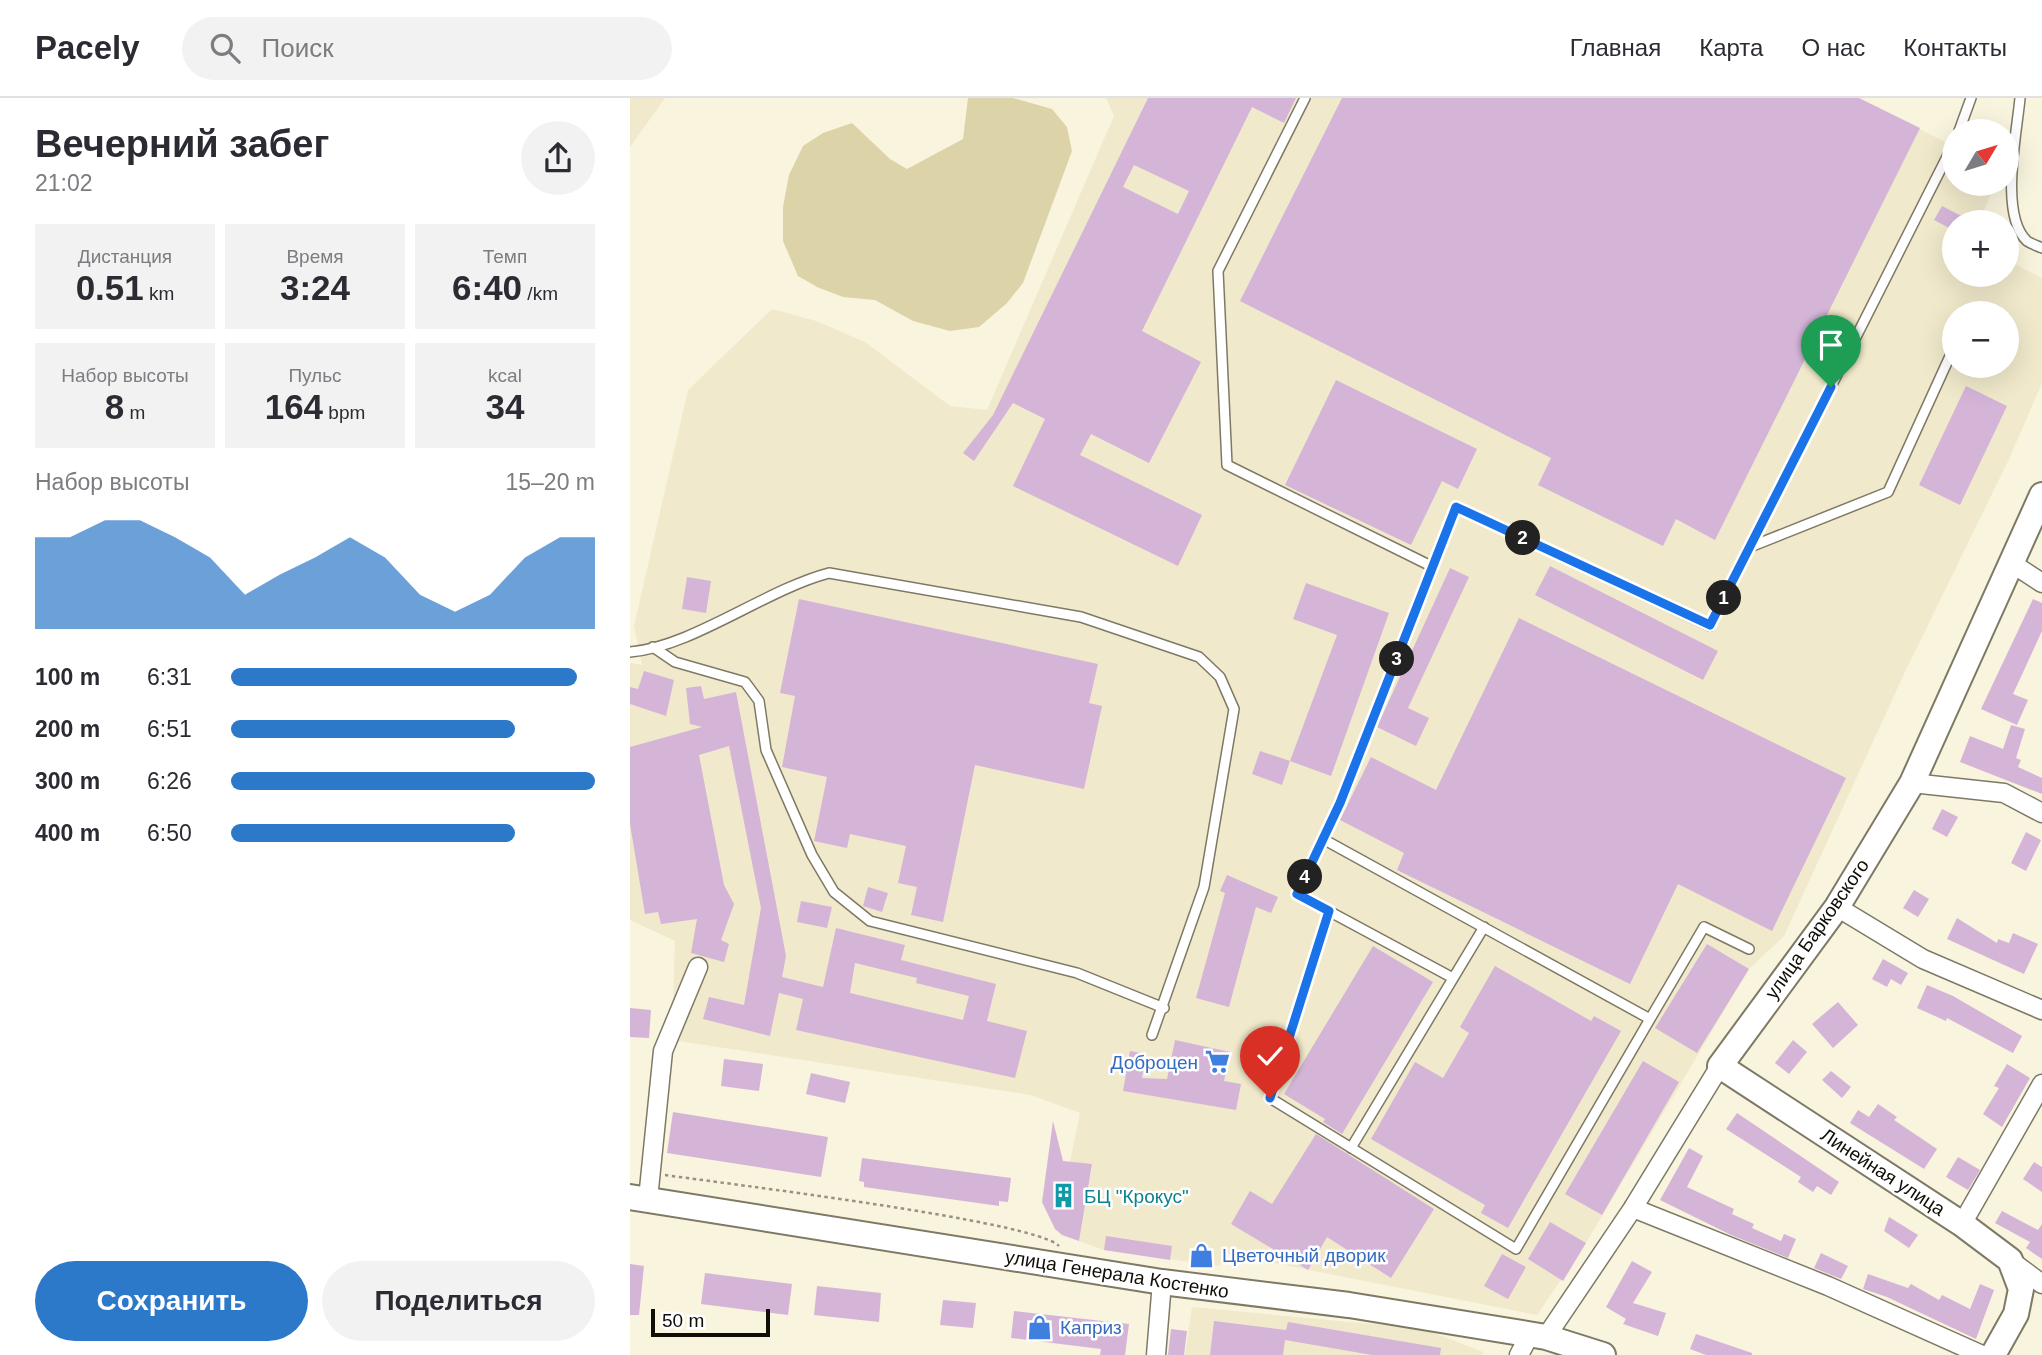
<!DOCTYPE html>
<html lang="ru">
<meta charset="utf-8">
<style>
body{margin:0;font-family:Helvetica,sans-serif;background:#f2f2f3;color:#2b2b33;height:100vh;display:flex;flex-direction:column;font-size:26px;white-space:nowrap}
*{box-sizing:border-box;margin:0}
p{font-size:23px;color:#7c7c81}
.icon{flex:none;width:38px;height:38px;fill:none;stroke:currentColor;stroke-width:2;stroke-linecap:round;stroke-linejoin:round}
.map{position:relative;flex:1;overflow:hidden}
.side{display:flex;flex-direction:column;background:#fff;width:630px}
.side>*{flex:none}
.needle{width:46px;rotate:52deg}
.tools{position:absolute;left:1312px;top:21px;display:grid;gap:14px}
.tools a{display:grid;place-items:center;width:77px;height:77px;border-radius:50%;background:#fff;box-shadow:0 7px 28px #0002;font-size:35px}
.scale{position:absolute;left:21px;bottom:18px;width:119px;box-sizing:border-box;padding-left:7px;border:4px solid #100e07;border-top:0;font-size:19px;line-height:24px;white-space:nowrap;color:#100e07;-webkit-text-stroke:5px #fff;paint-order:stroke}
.pin{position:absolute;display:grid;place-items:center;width:60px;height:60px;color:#fff;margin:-72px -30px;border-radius:50% 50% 50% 0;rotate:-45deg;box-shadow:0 0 7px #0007}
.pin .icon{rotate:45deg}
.km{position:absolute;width:35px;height:35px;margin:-18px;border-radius:50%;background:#222;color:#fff;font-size:19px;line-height:35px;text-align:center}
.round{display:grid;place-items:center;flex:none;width:74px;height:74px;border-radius:37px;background:#f2f2f3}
.headline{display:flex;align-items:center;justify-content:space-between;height:119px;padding:0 35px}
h1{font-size:38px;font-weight:700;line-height:52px}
.figures{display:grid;grid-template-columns:repeat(3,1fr);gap:10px;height:119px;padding:7px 35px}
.figures div{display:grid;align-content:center;border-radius:0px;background:#f2f2f3;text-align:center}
.figures b{font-size:35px;font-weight:700}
.figures small{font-size:19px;font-weight:400}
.figures p{font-size:19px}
.chart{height:196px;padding:14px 35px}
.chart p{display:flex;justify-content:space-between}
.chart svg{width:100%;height:126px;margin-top:7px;fill:#2d79c9;opacity:.7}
.button{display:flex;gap:14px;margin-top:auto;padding:14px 35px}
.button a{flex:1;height:80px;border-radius:42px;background:#2d79c9;color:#fff;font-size:28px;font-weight:700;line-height:80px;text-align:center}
.button a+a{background:#f2f2f3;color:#2b2b33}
ul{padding:0 35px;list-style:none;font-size:23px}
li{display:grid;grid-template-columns:112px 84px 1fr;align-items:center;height:52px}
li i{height:18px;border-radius:9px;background:#2d79c9}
header{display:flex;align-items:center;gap:42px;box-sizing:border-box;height:98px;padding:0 35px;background:#fff;border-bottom:2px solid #e1e1e2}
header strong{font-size:33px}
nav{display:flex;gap:38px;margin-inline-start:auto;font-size:24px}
.search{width:490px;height:63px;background:#f2f2f3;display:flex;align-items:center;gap:18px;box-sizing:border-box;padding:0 24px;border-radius:38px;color:#7c7c81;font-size:26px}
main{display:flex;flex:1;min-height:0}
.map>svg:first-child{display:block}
.built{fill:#f0e9cb;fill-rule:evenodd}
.green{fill:#dcd3a9}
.building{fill:#d4b5d8;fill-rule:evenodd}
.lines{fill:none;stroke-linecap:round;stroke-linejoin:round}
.lane-casing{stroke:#7e7965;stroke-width:12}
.street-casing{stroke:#7e7965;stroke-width:21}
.secondary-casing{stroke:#7e7965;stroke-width:28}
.path{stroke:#969282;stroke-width:2.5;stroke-dasharray:3.5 3.5;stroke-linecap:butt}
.lane{stroke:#fff;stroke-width:9}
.street{stroke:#fff;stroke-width:18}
.secondary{stroke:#fff;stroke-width:24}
.route-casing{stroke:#fff;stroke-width:14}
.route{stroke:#1a73e8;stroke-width:9}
.labels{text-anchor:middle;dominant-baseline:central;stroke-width:5;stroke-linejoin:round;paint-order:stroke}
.street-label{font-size:19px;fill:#100e07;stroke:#fff}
.shop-label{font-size:19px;fill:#366cbe;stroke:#fff;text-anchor:start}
.culture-label{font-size:19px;fill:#0d838f;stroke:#fff;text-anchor:start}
</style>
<header>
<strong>Pacely</strong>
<div class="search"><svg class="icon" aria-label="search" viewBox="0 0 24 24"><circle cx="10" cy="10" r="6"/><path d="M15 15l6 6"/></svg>Поиск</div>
<nav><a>Главная</a><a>Карта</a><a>О нас</a><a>Контакты</a></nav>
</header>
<main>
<section class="side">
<div class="headline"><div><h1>Вечерний забег</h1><p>21:02</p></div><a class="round"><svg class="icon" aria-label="share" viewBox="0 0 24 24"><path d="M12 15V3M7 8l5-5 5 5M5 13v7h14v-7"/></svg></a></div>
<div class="figures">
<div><p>Дистанция</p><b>0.51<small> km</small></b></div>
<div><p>Время</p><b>3:24</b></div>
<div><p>Темп</p><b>6:40<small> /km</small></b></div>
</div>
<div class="figures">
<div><p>Набор высоты</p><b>8<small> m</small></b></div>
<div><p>Пульс</p><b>164<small> bpm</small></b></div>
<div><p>kcal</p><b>34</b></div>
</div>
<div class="chart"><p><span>Набор высоты</span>15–20 m</p>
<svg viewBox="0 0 160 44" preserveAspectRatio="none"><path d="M0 44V12L10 12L20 6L30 6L40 12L50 19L60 32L70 25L80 19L90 12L100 19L110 32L120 38L130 32L140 19L150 12L160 12V44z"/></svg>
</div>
<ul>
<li><b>100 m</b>6:31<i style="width:95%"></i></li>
<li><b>200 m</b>6:51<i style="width:78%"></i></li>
<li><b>300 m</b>6:26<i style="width:100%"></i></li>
<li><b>400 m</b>6:50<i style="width:78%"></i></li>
</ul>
<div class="button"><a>Сохранить</a><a>Поделиться</a></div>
</section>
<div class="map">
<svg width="1412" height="1257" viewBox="0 0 1412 1257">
<rect width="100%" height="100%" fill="#f9f4dd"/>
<!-- built -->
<path class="built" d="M0,0H35L0,49Z
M476,0H1227L1325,49V86H1365L1349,124H1325V177H1377V162L1412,180V285L1379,361L1274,576L1154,838L1119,871L956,1145L907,1217L593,1155L590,1168L474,1152L449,1143L462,1067L440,1064L450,1015L401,997L42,942L45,843L0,822V565L12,567L4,528L58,292L142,211L186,223L235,244L320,308L357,312L484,18ZM1325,215H1377V268H1325Z
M562,1209L794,1231L853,1254L852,1257H555Z"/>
<!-- green -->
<path class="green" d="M338,0H383L422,11L437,29L442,53L393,185L376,206L349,229L320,233L283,223L245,202L213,199L187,189L168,178L153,143V109L159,77L173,48L193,35L222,25L260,61L277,71L333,41Z"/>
<!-- building -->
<path class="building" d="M518,0H666L654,25L622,9L512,233L571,264L519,365L461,336L450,357L572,417L548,468L383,388L415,321L383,305L344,363L333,355L363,317ZM504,67L559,93L548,116L493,89Z
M712,0H1229L1290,30L1085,442L1046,421L1033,448L908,387L921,360L610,203Z
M1312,108L1343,124H1325V133L1304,122Z
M706,282L847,351L828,391L812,383L781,447L655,387Z
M1336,288L1377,308L1330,407L1289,387Z
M920,468L1088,553L1073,582L905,497Z
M820,470L839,479L778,610L799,620L786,648L747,629Z
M57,479L81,483L76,515L52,511Z
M676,485L759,515L701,678L660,663L707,537L663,521Z
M169,501L468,566L459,605L472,608L454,691L345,667L313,824L281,817L287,789L268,785L276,748L220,736L217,750L184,743L197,679L152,669L165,598L150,595Z
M1403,501L1412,505V533L1383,596L1398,602L1387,627L1351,611Z
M889,520L1216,680L1142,833L1048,786L1000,886L767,772L774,755L710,722L741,659L806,692Z
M14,573L44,582L36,618L0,606V589L8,591Z
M71,588L74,601L106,594L156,858L152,879L193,889L206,830L275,847L271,862L366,886L357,923L397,933L385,980L166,932L173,901L149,895L140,938L73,921L79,899L114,907L131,810L99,648L69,657L94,787L104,806L91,842L99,846L94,864L61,855L67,821L31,826L28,814L15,816L0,726V649L72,629L60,626L56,590ZM225,865L287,880L286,885L339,898L333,922L220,895Z
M1381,627L1395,631L1386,660L1391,662L1388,669L1412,680V696L1330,664L1340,638L1373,651Z
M630,653L660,663L652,687L622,676Z
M1312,711L1328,719L1317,739L1302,731Z
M1396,734L1411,742L1396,773L1381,765Z
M597,777L648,799L641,815L626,809L599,909L566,900L595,795L590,793Z
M238,789L258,795L252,814L233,808Z
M1284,792L1299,801L1288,819L1273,810Z
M171,803L202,809L197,830L167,824Z
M1327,820L1367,845L1368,841L1379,845L1383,835L1408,846L1394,876L1317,841Z
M1077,846L1119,871L1067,955L1025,930Z
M743,848L803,884L712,1036L693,1024L695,1021L654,996Z
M1253,861L1278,875L1271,887L1261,881L1257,889L1242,881Z
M865,868L961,923L964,918L991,933L878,1130L851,1115L855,1107L741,1041L785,964L813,980L839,935L830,929Z
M1297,887L1323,898L1392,938L1383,955L1317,920L1316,923L1287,910Z
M1208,904L1228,927L1203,950L1182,926Z
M0,910L21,912L19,940L0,939Z
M545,942L600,954L594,983L611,986L606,1012L493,993L500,953L516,956L512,980L537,981Z
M1163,942L1177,954L1159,976L1145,965Z
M94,961L133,966L129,993L91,988Z
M1013,963L1049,984L972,1117L935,1096Z
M1377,966L1400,980L1372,1029L1353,1016L1369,990L1364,988Z
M1201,973L1221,989L1212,1000L1192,982Z
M181,975L220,984L215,1005L176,996Z
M1248,1006L1267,1019L1264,1022L1307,1051L1294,1071L1220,1025L1228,1012L1239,1019Z
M43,1014L198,1039L191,1079L37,1055Z
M1107,1015L1209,1084L1201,1097L1187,1088L1183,1094L1168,1084L1171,1079L1096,1031Z
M423,1023L433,1063L462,1066L449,1143L432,1137L425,1131L412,1104Z
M686,1036L804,1111L761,1180L697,1139L678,1172L601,1126L620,1093L642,1106Z
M1059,1050L1073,1058L1057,1089L1104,1111L1102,1116L1124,1126L1122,1130L1151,1143L1154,1136L1166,1141L1158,1160L1101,1137L1030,1102Z
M1328,1059L1350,1072L1338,1092L1316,1079Z
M232,1060L381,1080L378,1104L369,1103V1108L234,1089V1084L229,1083Z
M1404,1064L1412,1069V1094L1393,1081Z
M1372,1113L1408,1132L1412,1126V1161L1396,1150L1400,1144L1365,1125Z
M1259,1119L1288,1137L1279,1150L1254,1133Z
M920,1124L956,1145L933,1183L898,1161Z
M476,1138L542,1148L540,1162L474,1152Z
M1191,1155L1218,1168L1211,1181L1184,1170Z
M872,1156L896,1169L878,1201L854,1188Z
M1002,1163L1022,1174L1003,1205L1036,1215L1028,1238L993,1226L996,1221L976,1209Z
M0,1166L14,1168L9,1217H0Z
M75,1175L162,1186L158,1217L71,1206Z
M1238,1176L1278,1190L1281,1186L1309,1202L1312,1197L1340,1211L1350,1186L1364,1192L1346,1241L1257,1199L1233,1191Z
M187,1188L251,1195L249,1224L184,1217Z
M313,1202L346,1205L343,1230L310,1227Z
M384,1213L499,1226L495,1257H470L471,1251L381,1240Z
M584,1223L656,1232L658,1224L811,1250L810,1257H742L655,1242L653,1257H580Z
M541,1231L557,1233L554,1257H538Z
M1066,1236L1122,1255V1257H1076L1060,1251Z"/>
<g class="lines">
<defs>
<path id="lane" d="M675,0L588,173L597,367L803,469
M1390,0C1387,35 1369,117 1397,143C1401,146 1408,148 1412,150
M1329,33L1341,0
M1120,449L1258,394L1325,247
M23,549L45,564L115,584L129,603L136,652L182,757L204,794L240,823L447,875L534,910
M0,554C62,549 135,492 199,475L451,519L569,559L590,579L604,611L574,789L522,937
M693,741L1020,921L1074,829L1119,851
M699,813L640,1000L886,1151L1020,921
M823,880L667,796L710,705L826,409L1080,528L1325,43
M721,1050L854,829"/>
<path id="street" d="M1383,466L1412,485
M1282,685L1374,695L1412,715
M1207,809L1293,861L1412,912
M18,1101L33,953L68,869
M1003,1110L1198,1188L1352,1257
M1332,1126L1412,986
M1381,1163L1412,1186
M916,1239L1003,1110L1090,968
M526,1257L532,1184
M889,1257L900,1236"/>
<path id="secondary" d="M0,1099L532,1184L719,1207L916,1239L973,1257
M1363,1257L1386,1216L1391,1191L1380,1162L1332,1126L1090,968L1207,809L1282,685L1412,397"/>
</defs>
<!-- lane casing -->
<use href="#lane" class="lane-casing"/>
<!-- street casing -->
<use href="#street" class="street-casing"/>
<!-- secondary casing -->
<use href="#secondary" class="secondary-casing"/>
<!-- path -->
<path class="path" d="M35,1077C91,1085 406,1123 429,1148"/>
<!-- lane -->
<use href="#lane" class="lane"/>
<!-- street -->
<use href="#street" class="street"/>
<!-- secondary -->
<use href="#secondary" class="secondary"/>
</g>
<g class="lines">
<defs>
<path id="route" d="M640,1000L699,813L667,796L710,705L826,409L1080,527L1201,289"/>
</defs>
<!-- route casing -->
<use href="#route" class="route-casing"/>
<!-- route -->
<use href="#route" class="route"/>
</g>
<!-- icons -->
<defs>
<symbol id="supermarket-bare" viewBox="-9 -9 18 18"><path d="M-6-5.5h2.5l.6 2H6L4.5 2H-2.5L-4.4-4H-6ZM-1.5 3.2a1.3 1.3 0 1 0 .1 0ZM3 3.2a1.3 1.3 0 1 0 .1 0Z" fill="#3f7fe0" stroke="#fff" stroke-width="2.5" paint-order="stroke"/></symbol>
<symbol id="building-bare" viewBox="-9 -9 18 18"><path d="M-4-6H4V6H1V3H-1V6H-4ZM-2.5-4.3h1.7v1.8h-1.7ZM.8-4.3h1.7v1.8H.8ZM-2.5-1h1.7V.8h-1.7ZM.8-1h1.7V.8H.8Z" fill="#0f9aa8" stroke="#fff" stroke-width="2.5" paint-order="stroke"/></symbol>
<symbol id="shop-bare" viewBox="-9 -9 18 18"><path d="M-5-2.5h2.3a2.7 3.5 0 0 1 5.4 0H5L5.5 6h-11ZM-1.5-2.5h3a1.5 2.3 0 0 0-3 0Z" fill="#3f7fe0" stroke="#fff" stroke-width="2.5" paint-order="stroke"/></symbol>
</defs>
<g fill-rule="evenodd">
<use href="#supermarket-bare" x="570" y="946" width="35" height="35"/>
<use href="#building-bare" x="416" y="1080" width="35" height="35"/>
<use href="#shop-bare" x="554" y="1140" width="35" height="35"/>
<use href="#shop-bare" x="392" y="1212" width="35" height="35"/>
</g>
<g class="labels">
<!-- street labels -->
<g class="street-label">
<text transform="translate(1187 831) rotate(-55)">улица Барковского</text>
<text transform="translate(1253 1074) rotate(33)">Линейная улица</text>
<text transform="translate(487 1176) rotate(9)">улица Генерала Костенко</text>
</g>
<!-- shop labels -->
<g class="shop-label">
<text x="568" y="964" text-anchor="end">Доброцен</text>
<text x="592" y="1157">Цветочный дворик</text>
<text x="430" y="1229">Каприз</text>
</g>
<!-- culture labels -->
<g class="culture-label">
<text x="454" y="1098">БЦ "Крокус"</text>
</g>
</g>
</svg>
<div class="tools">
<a><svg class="needle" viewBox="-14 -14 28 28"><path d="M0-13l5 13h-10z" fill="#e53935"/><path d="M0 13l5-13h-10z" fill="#7c7c81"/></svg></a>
<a>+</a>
<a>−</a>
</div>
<div class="scale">50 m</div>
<div class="pin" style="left:1201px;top:289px;background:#1e9e55"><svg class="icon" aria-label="arrive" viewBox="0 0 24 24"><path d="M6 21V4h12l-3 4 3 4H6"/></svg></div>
<div class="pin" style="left:640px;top:1000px;background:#d93025"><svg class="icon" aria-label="check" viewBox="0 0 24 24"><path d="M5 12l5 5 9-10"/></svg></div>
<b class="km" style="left:1094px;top:500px">1</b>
<b class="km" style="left:893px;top:440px">2</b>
<b class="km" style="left:767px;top:561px">3</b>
<b class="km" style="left:675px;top:779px">4</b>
</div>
</main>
